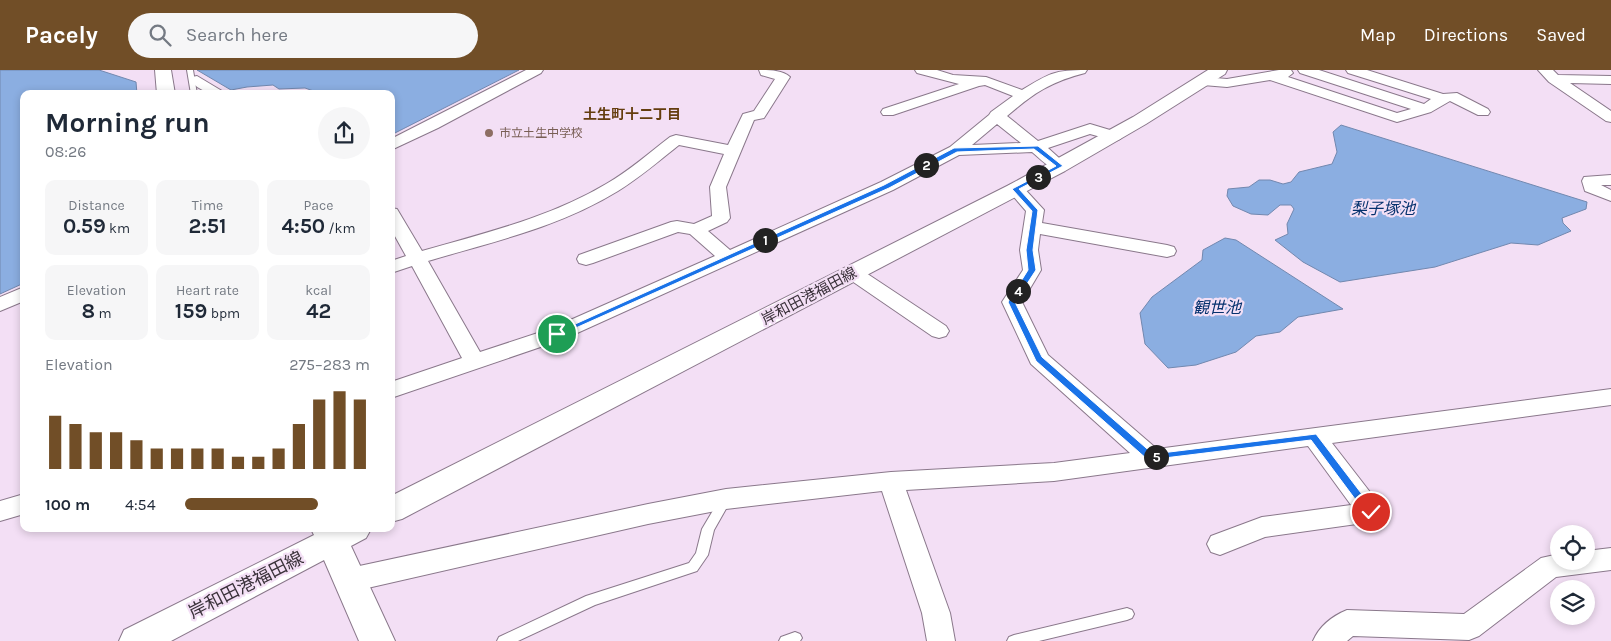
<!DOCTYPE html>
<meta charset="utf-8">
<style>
body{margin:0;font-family:Karla,"Noto Sans JP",sans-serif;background:#f6f6f7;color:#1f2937;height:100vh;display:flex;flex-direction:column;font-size:19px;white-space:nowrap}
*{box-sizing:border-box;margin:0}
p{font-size:16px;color:#747a83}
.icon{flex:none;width:28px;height:28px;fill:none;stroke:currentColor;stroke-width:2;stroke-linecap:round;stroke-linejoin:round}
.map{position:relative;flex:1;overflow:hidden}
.details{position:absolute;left:20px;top:20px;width:375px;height:442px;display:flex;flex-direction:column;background:#fff;border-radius:10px;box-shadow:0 2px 8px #0003}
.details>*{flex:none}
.controls{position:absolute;left:1550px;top:455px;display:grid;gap:10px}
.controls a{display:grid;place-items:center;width:45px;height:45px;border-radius:50%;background:#fff;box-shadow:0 2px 8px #0003;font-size:25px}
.pin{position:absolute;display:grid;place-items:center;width:42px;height:42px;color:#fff;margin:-21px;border:2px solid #fff;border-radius:50%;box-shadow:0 1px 5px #0007}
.km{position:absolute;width:25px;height:25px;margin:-12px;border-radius:50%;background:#222;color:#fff;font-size:14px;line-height:25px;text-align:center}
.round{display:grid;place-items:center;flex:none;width:52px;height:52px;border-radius:26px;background:#f6f6f7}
.summary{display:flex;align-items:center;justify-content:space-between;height:85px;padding:0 25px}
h1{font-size:28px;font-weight:700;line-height:38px}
.figures{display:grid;grid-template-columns:repeat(3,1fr);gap:8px;height:85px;padding:5px 25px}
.figures div{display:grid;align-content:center;border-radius:10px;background:#f6f6f7;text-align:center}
.figures b{font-size:21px;font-weight:700}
.figures small{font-size:14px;font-weight:400}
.figures p{font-size:14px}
.chart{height:140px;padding:10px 25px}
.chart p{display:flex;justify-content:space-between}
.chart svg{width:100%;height:90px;margin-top:5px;stroke:#714e27;stroke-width:6}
ul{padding:0 25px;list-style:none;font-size:16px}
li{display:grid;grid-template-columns:80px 60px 1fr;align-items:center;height:38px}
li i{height:12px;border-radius:6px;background:#714e27}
header{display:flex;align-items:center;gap:30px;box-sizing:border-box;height:70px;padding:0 25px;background:#714e27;color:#fff}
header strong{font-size:24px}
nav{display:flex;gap:28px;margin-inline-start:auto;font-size:18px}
.search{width:350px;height:45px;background:#f6f6f7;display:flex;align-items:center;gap:12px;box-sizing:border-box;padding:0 18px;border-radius:28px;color:#747a83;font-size:19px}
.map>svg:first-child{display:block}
.water{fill:#8baee1;stroke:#7288af}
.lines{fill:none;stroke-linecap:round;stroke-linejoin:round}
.service-casing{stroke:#8a788b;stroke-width:2}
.minor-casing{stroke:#8a788b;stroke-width:2}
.tertiary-casing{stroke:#8a788b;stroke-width:2}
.service{fill:#fff;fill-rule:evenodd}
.minor{fill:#fff;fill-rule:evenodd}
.tertiary{fill:#fff;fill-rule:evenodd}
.route{fill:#1a73e8;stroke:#fff}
.education-dot{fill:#8d6e63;stroke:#f3dff5;stroke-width:2}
.labels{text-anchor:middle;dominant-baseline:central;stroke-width:4.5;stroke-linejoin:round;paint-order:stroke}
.far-education-label{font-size:12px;fill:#785e54;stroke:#f3dff5;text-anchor:start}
.far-neighbourhood-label{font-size:14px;font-weight:bold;fill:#643d0e;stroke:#f3dff5}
.street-label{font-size:15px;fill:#393139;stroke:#f3dff5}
.water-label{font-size:16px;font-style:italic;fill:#05316d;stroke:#f3dff5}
.near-street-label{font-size:18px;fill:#393139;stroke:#f3dff5}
</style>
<header>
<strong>Pacely</strong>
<div class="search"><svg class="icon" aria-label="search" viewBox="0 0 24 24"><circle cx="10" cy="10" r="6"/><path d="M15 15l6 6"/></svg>Search here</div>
<nav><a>Map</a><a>Directions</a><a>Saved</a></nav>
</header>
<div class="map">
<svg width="1611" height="571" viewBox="0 0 1611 571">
<rect width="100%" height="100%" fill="#f3dff5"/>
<!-- water -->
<path class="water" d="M0,0H99L136,12L137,24H24V213L0,224Z
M197,0H519L391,65V24H322L305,18L279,19L273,15L247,17L231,20Z
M1341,55L1587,132L1586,139L1562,148L1563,153L1571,161L1538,175L1511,173L1435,197L1340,212L1303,192L1275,170L1288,164L1287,154L1294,139L1291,135H1280L1268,145L1251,144L1233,136L1227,126L1228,119L1249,117L1259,110H1270L1283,114L1291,112L1299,102L1332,94L1337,82L1333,62Z
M1225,168L1236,170L1343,239L1298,247L1280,262L1256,266L1236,282L1196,295L1168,298L1145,274L1140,243L1152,227L1202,190L1203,180Z"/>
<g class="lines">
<defs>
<path id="service" d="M187,0H193L197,24H191Z
M725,425L729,427L731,430L714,460L708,485L697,501L595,535L518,571H497L499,567L586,526L689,493L696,483L702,459L721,427Z
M1127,538L1132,540L1134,544L1132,548L1127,550L1039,571H1007L1009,567L1014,565Z
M795,562L800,564L802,568L800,571H779L781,567Z"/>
<path id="minor" d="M526,0H543L541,3L438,58L391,80V69Z
M759,0C770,0 782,0 790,7L764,48L754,50L726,117L730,148L727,152L708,161L730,180L881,112L950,77L989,45L991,42L1013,26L985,15L979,16L893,45H883L881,42L883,39L959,14L917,3L915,0H937L953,5L986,7L1022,20C1050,3 1054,0 1087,0L1085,3C1050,12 1034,23 1007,46L1038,71L1090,54L1120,63L1123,66L1120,69L1115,71L1090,64L1048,78L1068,96L1066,99C1052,103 1042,90 1032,82L959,85L893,120L564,269L391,328V312L462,288L412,196L391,203V191L406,186L391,159V138L397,139L422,181C484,163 549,148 606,114C629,101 649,83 670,67L676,65L728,75L743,44L754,41L775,9L761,5ZM997,54L1021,73L972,75ZM679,75L724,84L710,117L712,146L694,154L677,151L671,152L579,185L577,189L579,193L586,195L593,193L678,162L690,164L715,186L550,259L480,282L428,191C492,172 560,157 618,121C639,108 659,91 679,75Z
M1279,0H1291L1293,3L1288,7L1397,43L1411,39L1300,3L1298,0H1319L1424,34L1431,29L1348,3L1346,0H1367L1443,24L1457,23L1488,39L1490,42L1488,45H1478L1450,31L1431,42L1397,52L1270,10L1227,17L1203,15L1196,11L1203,7L1227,9Z
M1538,0H1553L1558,5L1611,6V14L1570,13L1611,41V52L1606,51L1549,12Z
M197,6L227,24C213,24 199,22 190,10L192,7Z
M1611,105V115H1601L1611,120V131L1585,121L1582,111L1584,107Z
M1015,114L1021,115L1044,140L1042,153L1167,175L1174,177L1176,181L1174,185L1167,187L1040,164L1038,180L1041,200L1022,232L1048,285L1157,379L1611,319V335L1332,373L1380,435L1384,442L1380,449L1371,452L1265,467L1220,485L1211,482L1207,474L1211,466L1262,447L1351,435L1308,376L1054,411L906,420L950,543L955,571H927L922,543L882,421L726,439L648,454L350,522L340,518L336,510L340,502L350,498L648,434L726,419L891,402L1054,393L1130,383L1031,294L1002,232L1023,200L1020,180L1026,141L1007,119L1009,115Z
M853,197L860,199L946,256L949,261L946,266L939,268L932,266L846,207L843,203L846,199Z
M24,217V231L0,241V227Z
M24,424V444L0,451V431Z
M1611,478V500L1556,507L1479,566L1469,570L1353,566L1347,571H1313C1319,557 1332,546 1347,540L1464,544L1541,488L1559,484V491H1586V481Z"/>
<path id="tertiary" d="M155,0H171L175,24H157Z
M1208,0H1227L1225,4L1146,54L1065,101L402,449L391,452V426L1009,115L1133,47Z
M311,459H371L366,468L351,476L395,571H359L324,490L171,571H119L124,560L314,465Z"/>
</defs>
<!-- service casing -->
<use href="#service" class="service-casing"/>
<!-- minor casing -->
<use href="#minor" class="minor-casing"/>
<!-- tertiary casing -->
<use href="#tertiary" class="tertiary-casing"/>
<!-- service -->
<use href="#service" class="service"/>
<!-- minor -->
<use href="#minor" class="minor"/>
<!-- tertiary -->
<use href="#tertiary" class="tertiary"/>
</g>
<!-- route -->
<path class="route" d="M1038,76L1063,96L1019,119L1038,140L1033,180L1036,200L1015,232L1042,287L1153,384L1316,364L1374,440V445H1367L1311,370L1148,390L1036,291L1008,232L1028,200L1026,180L1032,141L1012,119L1056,96L1034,79L957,82L889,118L560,265L553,264L884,115L954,78Z"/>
<!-- markers -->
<circle class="education-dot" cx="489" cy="63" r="5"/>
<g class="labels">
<!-- far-education labels -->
<g class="far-education-label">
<text x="499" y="63">市立土生中学校</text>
</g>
<!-- far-neighbourhood labels -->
<g class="far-neighbourhood-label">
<text x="632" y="44">土生町十二丁目</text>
</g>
<!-- street labels -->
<g class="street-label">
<text transform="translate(809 226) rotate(-28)">岸和田港福田線</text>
</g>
<!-- water labels -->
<g class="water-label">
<text x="1383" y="138">梨子塚池</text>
<text x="1217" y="237">観世池</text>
</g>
<!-- near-street labels -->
<g class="near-street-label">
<text transform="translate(246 515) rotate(-27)">岸和田港福田線</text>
</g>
</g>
</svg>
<div class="controls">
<a><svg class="icon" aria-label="locate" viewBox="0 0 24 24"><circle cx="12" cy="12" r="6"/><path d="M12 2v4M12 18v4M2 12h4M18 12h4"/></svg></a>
<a><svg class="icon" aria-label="layers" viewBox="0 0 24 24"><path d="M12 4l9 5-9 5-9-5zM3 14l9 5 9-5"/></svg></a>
</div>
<div class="pin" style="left:557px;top:264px;background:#1e9e55"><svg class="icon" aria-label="arrive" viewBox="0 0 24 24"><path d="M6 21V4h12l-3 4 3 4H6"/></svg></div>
<div class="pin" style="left:1371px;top:442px;background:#d93025"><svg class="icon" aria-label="check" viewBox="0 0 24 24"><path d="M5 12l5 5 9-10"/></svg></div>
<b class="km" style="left:765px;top:170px">1</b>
<b class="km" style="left:926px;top:95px">2</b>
<b class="km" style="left:1038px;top:107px">3</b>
<b class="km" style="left:1018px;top:221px">4</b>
<b class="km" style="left:1156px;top:387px">5</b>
<section class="details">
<div class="summary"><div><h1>Morning run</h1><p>08:26</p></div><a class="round"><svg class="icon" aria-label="share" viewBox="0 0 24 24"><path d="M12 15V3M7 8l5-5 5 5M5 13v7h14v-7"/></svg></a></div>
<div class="figures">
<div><p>Distance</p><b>0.59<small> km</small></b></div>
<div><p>Time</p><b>2:51</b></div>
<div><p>Pace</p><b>4:50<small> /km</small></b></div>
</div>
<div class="figures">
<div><p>Elevation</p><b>8<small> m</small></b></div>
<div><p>Heart rate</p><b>159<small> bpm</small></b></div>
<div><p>kcal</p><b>42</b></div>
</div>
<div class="chart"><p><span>Elevation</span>275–283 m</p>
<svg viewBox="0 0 160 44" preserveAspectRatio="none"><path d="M5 44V18M15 44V22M25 44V26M35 44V26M45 44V30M55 44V34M65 44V34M75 44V34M85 44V34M95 44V38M105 44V38M115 44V34M125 44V22M135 44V10M145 44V6M155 44V10"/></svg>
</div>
<ul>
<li><b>100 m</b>4:54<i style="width:72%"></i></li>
</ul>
</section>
</div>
